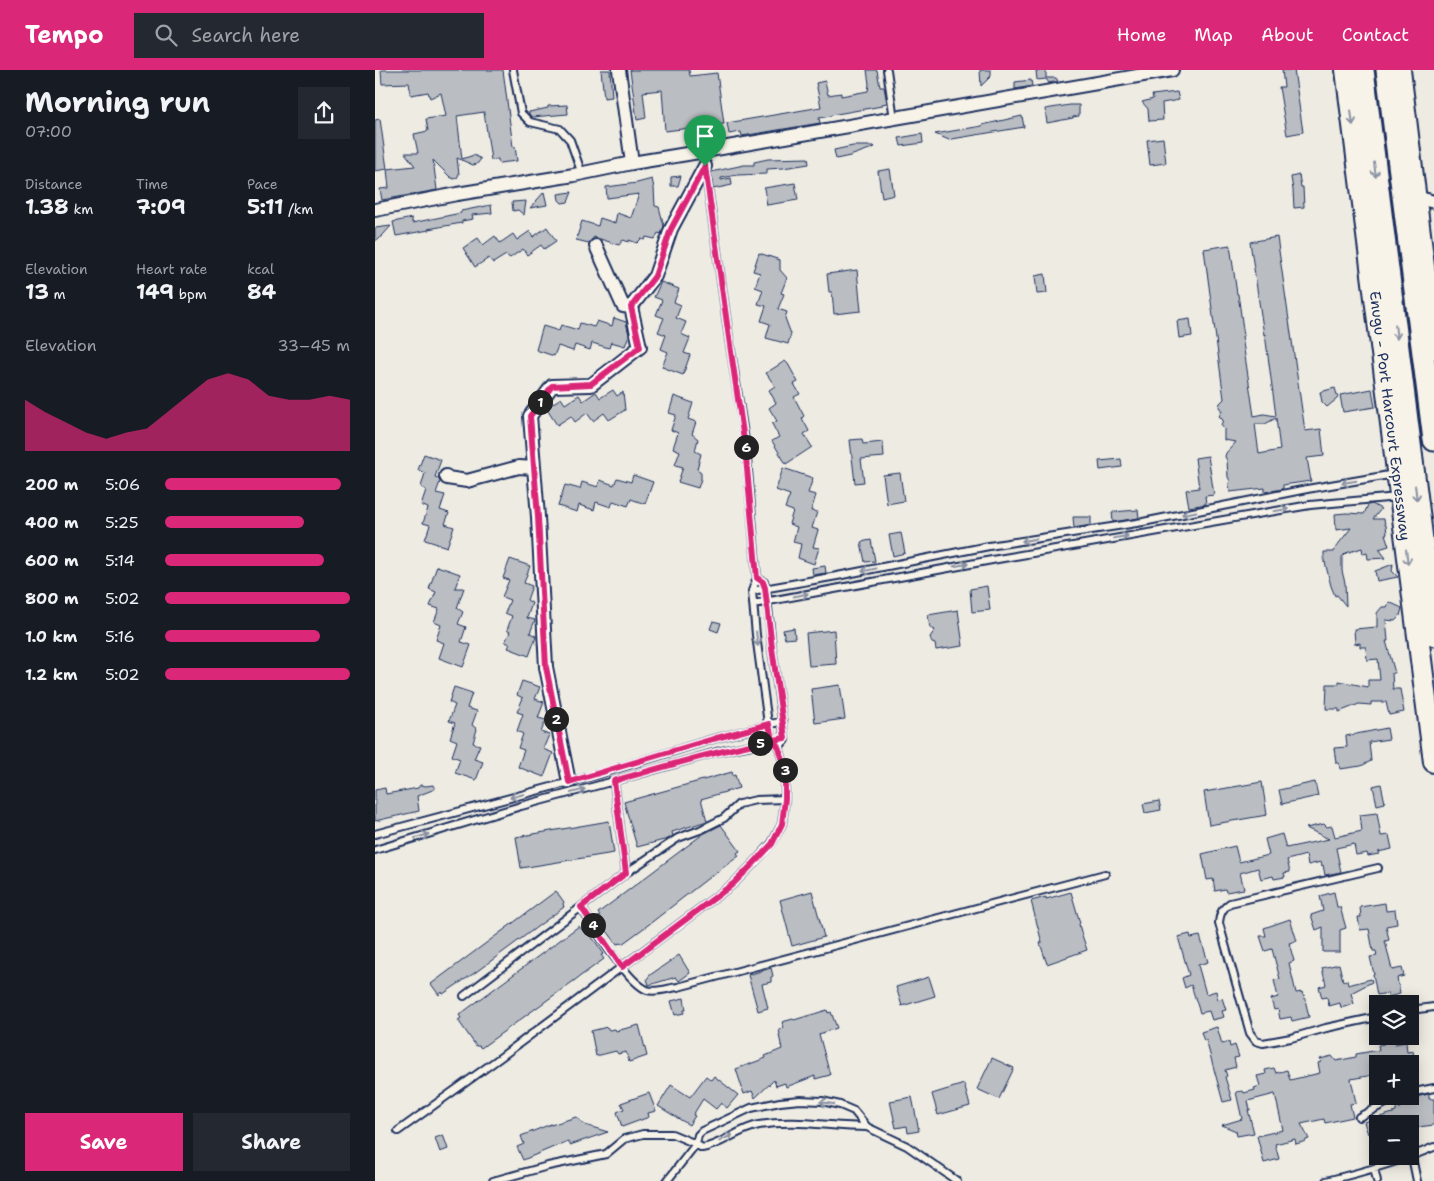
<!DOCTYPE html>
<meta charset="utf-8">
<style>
body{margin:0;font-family:"Shantell Sans",sans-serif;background:#242831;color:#f1f3f6;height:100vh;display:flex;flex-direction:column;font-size:19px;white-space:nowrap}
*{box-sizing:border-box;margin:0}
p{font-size:16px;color:#9ea1a6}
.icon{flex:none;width:28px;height:28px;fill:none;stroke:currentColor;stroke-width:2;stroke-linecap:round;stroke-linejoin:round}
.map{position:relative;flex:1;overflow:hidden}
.panel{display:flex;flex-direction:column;background:#171b24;width:375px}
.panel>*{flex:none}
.fabs{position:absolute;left:994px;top:925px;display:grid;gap:10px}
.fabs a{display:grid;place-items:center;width:50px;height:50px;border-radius:0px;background:#171b24;box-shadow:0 2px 12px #0003;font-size:25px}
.pin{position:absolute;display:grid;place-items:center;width:42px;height:42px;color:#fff;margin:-51px -21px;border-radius:50% 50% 50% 0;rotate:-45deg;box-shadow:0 0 5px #0007}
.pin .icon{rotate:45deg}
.km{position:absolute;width:25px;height:25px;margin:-12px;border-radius:50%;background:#222;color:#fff;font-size:14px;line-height:25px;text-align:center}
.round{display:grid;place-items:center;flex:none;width:52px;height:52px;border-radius:0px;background:#242831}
.overview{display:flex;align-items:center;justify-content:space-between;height:85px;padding:0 25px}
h1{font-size:28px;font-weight:700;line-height:38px}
.figures{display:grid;grid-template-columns:repeat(3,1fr);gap:8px;height:85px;padding:5px 25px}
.figures div{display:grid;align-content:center}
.figures b{font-size:21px;font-weight:700}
.figures small{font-size:14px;font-weight:400}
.figures p{font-size:14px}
.chart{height:140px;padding:10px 25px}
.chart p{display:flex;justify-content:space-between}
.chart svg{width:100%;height:90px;margin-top:5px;fill:#db2777;opacity:.7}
.button{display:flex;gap:10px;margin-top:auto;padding:10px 25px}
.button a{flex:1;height:58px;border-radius:0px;background:#db2777;color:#fff;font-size:20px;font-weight:700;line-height:58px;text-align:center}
.button a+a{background:#242831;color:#f1f3f6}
ul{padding:0 25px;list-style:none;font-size:16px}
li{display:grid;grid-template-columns:80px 60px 1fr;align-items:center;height:38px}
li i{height:12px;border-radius:6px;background:#db2777}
header{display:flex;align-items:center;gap:30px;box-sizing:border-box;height:70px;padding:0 25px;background:#db2777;color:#fff}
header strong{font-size:24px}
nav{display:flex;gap:28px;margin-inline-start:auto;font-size:18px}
.search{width:350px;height:45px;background:#242831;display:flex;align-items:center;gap:12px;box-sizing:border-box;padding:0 18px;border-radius:0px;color:#9ea1a6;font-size:19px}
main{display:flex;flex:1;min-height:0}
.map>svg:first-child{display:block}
.building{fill:#babdc2;stroke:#1b2f5e;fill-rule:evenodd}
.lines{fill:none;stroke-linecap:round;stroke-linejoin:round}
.service-casing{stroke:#1b2f5e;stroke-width:10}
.minor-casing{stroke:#1b2f5e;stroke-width:16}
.primary-casing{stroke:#1b2f5e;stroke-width:24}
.trunk-casing{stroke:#1b2f5e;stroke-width:25}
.service{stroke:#f7f3e8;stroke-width:6}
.minor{stroke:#f7f3e8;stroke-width:12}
.primary{stroke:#f7f3e8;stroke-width:20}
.trunk{stroke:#f7f3e8;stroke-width:21}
.oneway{stroke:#8991a3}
.route-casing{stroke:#fff;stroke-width:10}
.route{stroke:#db2777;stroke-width:6}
.labels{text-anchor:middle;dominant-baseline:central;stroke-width:4;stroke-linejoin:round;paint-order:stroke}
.street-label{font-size:15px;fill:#1b2f5e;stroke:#f7f3e8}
</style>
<header>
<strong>Tempo</strong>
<div class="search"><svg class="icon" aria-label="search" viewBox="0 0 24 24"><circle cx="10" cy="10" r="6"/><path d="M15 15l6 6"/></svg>Search here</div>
<nav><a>Home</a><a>Map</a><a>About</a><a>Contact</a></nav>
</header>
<main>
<section class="panel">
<div class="overview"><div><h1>Morning run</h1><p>07:00</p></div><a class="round"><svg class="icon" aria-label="share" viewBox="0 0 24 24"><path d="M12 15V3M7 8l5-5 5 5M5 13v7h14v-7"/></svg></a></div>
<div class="figures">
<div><p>Distance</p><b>1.38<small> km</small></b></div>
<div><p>Time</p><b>7:09</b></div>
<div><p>Pace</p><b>5:11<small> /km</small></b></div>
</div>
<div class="figures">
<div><p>Elevation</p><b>13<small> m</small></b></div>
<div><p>Heart rate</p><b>149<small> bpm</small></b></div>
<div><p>kcal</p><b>84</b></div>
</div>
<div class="chart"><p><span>Elevation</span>33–45 m</p>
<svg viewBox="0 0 160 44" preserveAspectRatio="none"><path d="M0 44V19L10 25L20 30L30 35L40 38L50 35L60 33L70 25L80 17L90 9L100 6L110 9L120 17L130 19L140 19L150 17L160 19V44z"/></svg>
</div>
<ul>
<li><b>200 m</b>5:06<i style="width:95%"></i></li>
<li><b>400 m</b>5:25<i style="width:75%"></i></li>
<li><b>600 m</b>5:14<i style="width:86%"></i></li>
<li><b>800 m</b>5:02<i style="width:100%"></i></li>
<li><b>1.0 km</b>5:16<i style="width:84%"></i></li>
<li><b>1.2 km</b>5:02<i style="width:100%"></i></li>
</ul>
<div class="button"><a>Save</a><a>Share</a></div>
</section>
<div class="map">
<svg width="1059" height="1111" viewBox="0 0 1059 1111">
<rect width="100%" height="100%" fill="#eeebe2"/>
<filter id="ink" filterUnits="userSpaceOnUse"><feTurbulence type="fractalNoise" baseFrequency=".02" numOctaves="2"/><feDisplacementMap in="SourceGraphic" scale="10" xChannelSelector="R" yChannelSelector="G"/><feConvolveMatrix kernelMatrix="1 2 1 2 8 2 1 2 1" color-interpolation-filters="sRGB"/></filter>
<g filter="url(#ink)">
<!-- building -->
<path class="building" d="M6,0H128L138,77L140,76L142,91L124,93L123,89L116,90L109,42L82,46L87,89L99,85L106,89L102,94L98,95L82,88L84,104L82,108L79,109L75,107L58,90L62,120L7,130L5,119L14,118L12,99L40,96L30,83H43L39,64L53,61L51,49L71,46L66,23L55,28L53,22L36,25L34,13L7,14Z
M226,0H235L237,27L229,28Z
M255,0H314L315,6L342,3L349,54L290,61L287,20L268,22L271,48L262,50Z
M492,0H502L505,17H509L512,33L507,34V36L456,45V46L444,48L445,53L367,66L366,62L354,64L352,53L446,37L441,13L450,11L453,25L466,23V26L493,21L494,14Z
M605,0H616V6L606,16Z
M671,0V8H681L683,11L674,13L671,9L662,10L661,1Z
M907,0H919L928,62L912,65L904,17H909Z
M656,10L657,16L640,19V12Z
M802,22L804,30L787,33L788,50L774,51L773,39L767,32L778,29L777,25Z
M192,35L193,44L157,47L154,44V42L173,38V36Z
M695,35H704V46L698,47V48L672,53L670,39Z
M647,46L649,57L577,69L574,70L560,64L607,56V55Z
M5,49L12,99L0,101V50Z
M547,64L548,73L526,76L524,68Z
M788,68L791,93L775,95L772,70Z
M478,76H499L500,77L475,86L461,89L459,80Z
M433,88L434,94L408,98L392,99V104L362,105L346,108V110L356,108L357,115L338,119L336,102L369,95H379V92L393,89Z
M515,99L519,125L507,128L503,101Z
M924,105L926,117H928L929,137L919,138L918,120L916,107Z
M306,106L303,116H296V107Z
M277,109L279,118L280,136L284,137L289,156L286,164L283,163L280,169L271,167L270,170L266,169L262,173L254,170V172L248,170L244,175L219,167L214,173L201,170L207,151L223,156L225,148L240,153L242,143L256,148L264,124L232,128L231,117L262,113Z
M420,113L423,130L392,135L389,118Z
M169,122L172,135L155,138Z
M197,122L193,132L187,133L184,130L183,124Z
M151,131L149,145L143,140L138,141L137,132Z
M116,135L117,143L97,145L98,149L87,151V153L53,159L54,160L21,166L18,152L37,148V153L86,143V141Z
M16,156L7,166L0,171V158Z
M172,157L181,171L169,179L166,175L152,185L148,179L135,188L131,185L118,193L114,188L100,197L88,178L103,168L108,175L120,166L125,173L138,164L142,170L155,161L158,167Z
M902,167L930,361L946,359L949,386L932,388L936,411L908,415V419L890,422V418L855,422L854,414L855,411L853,407L852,390L850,387L851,383L861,372L849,370V359L846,355L848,350L844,346L847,341L844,337L845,333L849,329L829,179L855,175L862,224H863L869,266H867L879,346L889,344L901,346L890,264L889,265L875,172ZM901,348L905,380L884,384L880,354H890Z
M384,183L405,190V200L412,208L406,223L409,224L403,239L412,242L410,248L416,264L413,274L391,268L395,254L386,251L391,236L383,234L388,220L380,217L385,203L378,201Z
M482,200L486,241L459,244L457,222H454L452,204Z
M670,204L672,223L662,224L660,206Z
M286,212L304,219L299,232L306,235L301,248L311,252L306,264L315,268L309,283L315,285L308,305L287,297L293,282L286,279L291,265L283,262L289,248L281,245L287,230L279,227Z
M239,248L251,252L254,265L250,276L236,272L234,278L217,273L215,280L200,275L198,281L183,276L179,286L161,280L168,256L184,261L186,255L203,260L205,253L219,257L222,251L237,256Z
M815,249L817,266L804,268L802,251Z
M410,291L413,294L423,312L419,314L425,324L419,327L429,346L427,348L434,361L429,364L437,377L411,394L397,371L404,367L397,354L402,351L394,338L401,333L394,320L400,316L391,303Z
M960,318L963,328L952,337L947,332L945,322Z
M997,319L1000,337L968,342L965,325Z
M238,320L242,326L248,322L250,340L234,350L229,343L218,351L212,343L200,352L196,346L182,355L171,338L186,328L190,334L204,325L208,331L221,322L225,328Z
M299,326L318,333L313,349L321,352L317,364L323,369L320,381L326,384L322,399L326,402V409L323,418L303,412L308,397L300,395L305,381L298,378L303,363L296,360L301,345L294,343Z
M487,369L488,374L508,372L509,387L486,389L489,412L480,413L475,370Z
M49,384L66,390L60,407L63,408L65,412L61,423L70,425L65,440L74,443L70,454L79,457L72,477L50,470L55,455L48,453L53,438L46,435L51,420L46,417L50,403L43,400Z
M833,386L839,425L830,426L831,434L814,437L811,420L824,418L820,388Z
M746,389L747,397L725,400L724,391Z
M408,398L438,408L433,423L441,425L436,441L442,442L437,458L443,460L438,477L444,478L439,494L423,488L426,474L418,472L422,457L414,454L418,441L410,438L415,425L401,420Z
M525,403L529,431L512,434L508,405Z
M258,405L278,412L270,434L256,429L253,436L238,431L236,437L221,432L219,440L204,435L202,442L183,436L190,415L205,419L207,412L223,417L225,410L239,415L242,408L256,412Z
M997,434L1006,439L998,449H1009L1010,455H1011L1012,464H1010L1014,476L1004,479L1011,488L993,489L992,483L988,484L987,478L971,483L967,487V501L970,513L971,536L962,525L960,526L956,516L950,492L949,493V482H959L961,477L976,458L961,460L960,444L971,443L989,444L993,435Z
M763,440L764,448L738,452L737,442Z
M698,447H716V455L699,458Z
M526,463L530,483L518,486L514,465Z
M496,470L500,491L490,492L486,472Z
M135,489L155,496L149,513L157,516L152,530L157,533L152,548L160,550L155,563L161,566V567L154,586L133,578L135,574L130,572L135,562L132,560L137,546L130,543L135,530L127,527L134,510L128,508Z
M1018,494L1017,501L1023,507L1002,511L1000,501Z
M62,496L85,504L80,518H89L82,538L88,542L83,554L91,557L86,572L96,575L88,597L64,588L69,573L61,570L66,555L59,552L64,539L55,536L61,522L54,519Z
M450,496L451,503L438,505L437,498Z
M612,516L615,540L597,542L595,519Z
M1014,532L1027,538L1025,546L1020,551L1011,550L1013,571H1011L1020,603H1017L1018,619H1025L1029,642L1014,645L1011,632H996V635L984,634L964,642V639H951L952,614H964V611L993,617V610H1005L1003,589L992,590L991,577H985V573L980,574L979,559L1002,557V543L1007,537H1012Z
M583,540L588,576L561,580L560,574L557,573L555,567L560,560L555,558L553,545Z
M338,551L346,553L343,562L335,559Z
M419,558L420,568L410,569L408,560Z
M459,560L461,594L434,596L431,563Z
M147,611L165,617L160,629L169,632L163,648L171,650L166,662L174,665L168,679L178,683L169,707L143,697L149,680L143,678L148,664L142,661L148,644L142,642L148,628L142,625Z
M465,615L470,649L440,653L436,619Z
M79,617L97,623L92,638L102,641L97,655L102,659L98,673L105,675L99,689L108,692L101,710L80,703L85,689L77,686L82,671L75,668L80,653L74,651L80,635L74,632Z
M1012,658L1014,669L994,672L996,691L986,696L965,699L964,693H961L959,678L972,677L971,666Z
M357,702L358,706L360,705L364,718L326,729L332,751L297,762L298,766L293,769L262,777L249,732Z
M887,712L892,745L834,755L829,722Z
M940,712L943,726L907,734L904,720Z
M1006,714L1010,733L1002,735L998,716Z
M45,715L51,716L58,715L60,719L42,726L44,741L0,751V720L10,718L11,724L43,718Z
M784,731L786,740L770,743L768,734Z
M1002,743L1006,766L1014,765L1017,779L1003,782L1004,784L993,786L992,783L981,785L979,774L961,778L966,802L950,805L948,795L947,796L946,792L933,795L931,785L912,790L915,802L909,803L910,807L899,809L898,806L886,809L883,798L865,803L869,819L851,822L850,819L840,821L838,809L832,810L827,784L860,776L864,792L894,785L890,769L907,764L911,778L954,769L931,758L949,754L952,757L957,756L960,767L987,761L985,745Z
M234,751L239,783L146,798L141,767Z
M346,755L365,781L362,783L364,786L332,809L277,852L247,874L246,873L242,874L222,848L225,846L223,843L328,764Z
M181,821L189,832L188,834L189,837L101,902L68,924L67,922L64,925L56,914Z
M437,821L449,867L417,876L405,830Z
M696,822L705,853L704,854L706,862L712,880L672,894L665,873H667L656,831L671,827V829Z
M959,822L962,837H965L971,858L965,860V882H948V857L941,860L936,845L948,841L945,826Z
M1010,833L1011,841L1020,840L1022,854L1011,856L1014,870L1010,871L1017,900L1027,898L1029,906L1022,908L1025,924L1013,927V923L1002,925L998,904H999L995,887L1002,886L1001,881H998L994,859L985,860L983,847H986L985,837Z
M915,849L922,871L914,873L919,891L914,893L921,923L927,922L928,925H929L934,947L917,951L916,947L905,949L903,939L899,940L896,929L903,927L899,910L905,909L897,879L890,881L885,866H891L889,858Z
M204,856L207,860L210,858L222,874L229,884L226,885L229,889L106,978L104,976H101L83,950L86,948L84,945Z
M815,864L816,868L825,866L833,892L823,895L831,924L841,921L843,930L847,928L851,940L847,941L849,947L837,950L834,941L825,943L816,915L810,918L807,908L814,905L803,867Z
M304,885L315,903L304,911L301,907L274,915L272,909L275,905Z
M964,894L968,911L972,910L973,915L996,909L997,912L976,923L979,934L966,938L965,933L954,936L952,927L947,928L944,917L951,915L947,898Z
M396,898L398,906L396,907V912L387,914L393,938L383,941L373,905Z
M554,907L560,926L527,936L521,917Z
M309,928L311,940H309V943L300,945L296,931Z
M452,940L453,943L456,942L462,958L444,964L455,1005L440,1009V1006L411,1017L410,1013L401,1016L399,1010L380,1028L377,1021L369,1024L361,999L391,988L390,986L407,979L404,965L405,964L404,960L409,958L407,952L418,949L419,950Z
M264,955L272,986L254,992L251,982L243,984L241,981L221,986L216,961L232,957L234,960L240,959L241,961Z
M842,957L847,974L854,972L855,977L860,975L864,987L859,988L861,997L850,1000L852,1006L850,1007L857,1030L848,1032L831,970L829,971L826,962Z
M1019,970L1020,974L1031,972L1032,982L1038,981L1040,994H997L998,1005L976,1009L981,1033L975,1034L978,1047L950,1053L949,1049L926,1054L934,1069L931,1070V1071L921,1074L920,1069L900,1074L904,1089L889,1093L882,1066L908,1060L900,1024L873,1031L875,1040H873L879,1063L862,1066L861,1061L847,1055L867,1049L861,1022L868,1021L869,1023L880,1020L879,1018L885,1016L882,1006L891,1004L890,1000L899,998L901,1003L912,1000L915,1010L945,1003L943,993L946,992L945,989L957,986L961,991L981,987V984L1004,980L1003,975L1009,974L1008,972Z
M617,988L639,998L624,1029L602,1019Z
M331,1006L336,1010L339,1006L363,1025L352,1038L346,1033L341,1039L328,1029L318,1045L320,1046L314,1055L283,1036L296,1015L315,1027Z
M589,1014L595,1036L563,1045L557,1024Z
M274,1023L281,1041L273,1043L274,1047L247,1057L242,1042L249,1039L246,1033Z
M1054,1024V1029H1059V1055L1035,1058V1054H1002V1061L993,1064L989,1052L1021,1042V1039L1026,1038L1025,1031L1029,1027L1036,1028Z
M537,1027L544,1061L533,1063L532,1056L521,1058L515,1031Z
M201,1047L210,1055L233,1062L195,1075L193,1071L148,1090L142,1077L149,1074L146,1066L176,1054V1055Z
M68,1065L73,1079L65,1082L60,1068Z"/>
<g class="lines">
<defs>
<path id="service" d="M138,0L146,43L155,52L185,59L195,70L207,104
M512,0L519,49
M382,508L389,512L391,517L397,578L410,670L404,677
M377,521L462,506L614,476L768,452L932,419L1020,404
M378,534L617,490L935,435L1023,427
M239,711L251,803
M0,764L221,705L338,669L408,651
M0,780L146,736L239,711L342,682L410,668
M206,837C219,857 252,912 272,920C281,923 294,918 303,917L730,804
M89,926L251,803L303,768L325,760L349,748L364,734L381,730L410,729
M1035,940L1059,937
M1002,947L951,958L916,968L888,973L881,971L875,963L844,853C845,843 847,839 855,833L1003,798
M1035,1023L1059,1018
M984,1047L1024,1026
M492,1057C454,1057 422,1049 384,1055C363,1059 347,1075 327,1078L321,1074L323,1065L327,1061L376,1038L405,1032L425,1030L447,1031L465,1035L479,1041L492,1057L532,1076L582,1111
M23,1061L126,987L358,814L379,793L397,773L407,754L410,729V699L404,677L397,670L393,654L381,565L377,521L382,508L371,377L354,268L328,81
M1037,1087L1042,1111
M999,1098L1002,1111
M118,1111L173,1096L231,1084L249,1069L268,1064H297L321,1074L292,1111
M951,1111C988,1102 1024,1092 1059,1077"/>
<path id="minor" d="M244,0L257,93
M1041,127L1059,132
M0,140L82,124L199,105L257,93L312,84L797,0
M221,176L248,236L256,237
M71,406L72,408L92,411L144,397L159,398
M194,712L171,597L163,447L155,346L177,316L216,315L265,277L256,237L280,206L296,159L330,96"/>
<path id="primary" d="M971,0L1059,692
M1025,0L1059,278"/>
<path id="trunk" d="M988,0L1059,565
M1012,0L1059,370"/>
</defs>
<!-- service casing -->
<use href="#service" class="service-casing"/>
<!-- minor casing -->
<use href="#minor" class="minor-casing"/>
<!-- primary casing -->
<use href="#primary" class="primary-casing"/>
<!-- trunk casing -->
<use href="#trunk" class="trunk-casing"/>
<!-- service -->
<use href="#service" class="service"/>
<!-- minor -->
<use href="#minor" class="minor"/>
<!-- primary -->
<use href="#primary" class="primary"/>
<!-- trunk -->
<use href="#trunk" class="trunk"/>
</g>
<!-- one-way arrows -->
<defs><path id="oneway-shaft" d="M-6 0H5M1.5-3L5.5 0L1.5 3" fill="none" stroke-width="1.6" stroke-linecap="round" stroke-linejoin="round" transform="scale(1.25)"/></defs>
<g class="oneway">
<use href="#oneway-shaft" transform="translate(977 48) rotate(83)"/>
<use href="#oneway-shaft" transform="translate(1000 100) rotate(83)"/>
<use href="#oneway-shaft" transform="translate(1021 262) rotate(83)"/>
<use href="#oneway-shaft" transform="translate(974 412) rotate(170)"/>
<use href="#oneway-shaft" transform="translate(1041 423) rotate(83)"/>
<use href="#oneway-shaft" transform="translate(906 440) rotate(-10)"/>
<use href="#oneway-shaft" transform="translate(814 443) rotate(169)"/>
<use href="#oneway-shaft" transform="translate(746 467) rotate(-10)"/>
<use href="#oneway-shaft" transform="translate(654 470) rotate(171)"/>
<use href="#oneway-shaft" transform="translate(1032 487) rotate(83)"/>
<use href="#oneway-shaft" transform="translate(586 495) rotate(-10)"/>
<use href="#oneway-shaft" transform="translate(494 500) rotate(169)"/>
<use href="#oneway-shaft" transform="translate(426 525) rotate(-11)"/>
<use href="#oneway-shaft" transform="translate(382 569) rotate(83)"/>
<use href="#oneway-shaft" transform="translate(203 721) rotate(-15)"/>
<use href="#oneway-shaft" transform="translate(142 726) rotate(165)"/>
<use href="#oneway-shaft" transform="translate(47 766) rotate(-17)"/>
<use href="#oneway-shaft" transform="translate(452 1033) rotate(-170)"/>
<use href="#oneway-shaft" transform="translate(351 1068) rotate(-27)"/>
</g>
</g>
<g class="lines" filter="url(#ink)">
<defs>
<path id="route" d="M330,96L296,159L280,206L256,237L265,277L216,314L177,316L155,346L163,447L171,597L194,712L338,669L394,654L397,670L404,677L410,699V729L407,754L397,774L379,793L358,814L247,897L206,837L251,803L239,711C295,695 352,678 410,668L397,578L390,518L388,512L382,508L370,377L354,268L330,96"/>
</defs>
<!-- route casing -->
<use href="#route" class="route-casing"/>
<!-- route -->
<use href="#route" class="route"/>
</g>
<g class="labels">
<!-- street labels -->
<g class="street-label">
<text transform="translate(1015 346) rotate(83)">Enugu - Port Harcourt Expressway</text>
</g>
</g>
</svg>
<div class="fabs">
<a><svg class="icon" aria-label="layers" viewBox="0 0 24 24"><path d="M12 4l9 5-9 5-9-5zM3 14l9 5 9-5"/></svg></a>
<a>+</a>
<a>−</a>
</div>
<div class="pin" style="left:330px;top:96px;background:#1e9e55"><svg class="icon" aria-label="arrive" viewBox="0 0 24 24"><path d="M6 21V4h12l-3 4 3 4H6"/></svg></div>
<b class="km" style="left:165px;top:332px">1</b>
<b class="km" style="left:181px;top:649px">2</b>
<b class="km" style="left:410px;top:700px">3</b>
<b class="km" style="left:218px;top:855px">4</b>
<b class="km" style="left:385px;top:673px">5</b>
<b class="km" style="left:371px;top:377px">6</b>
</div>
</main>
